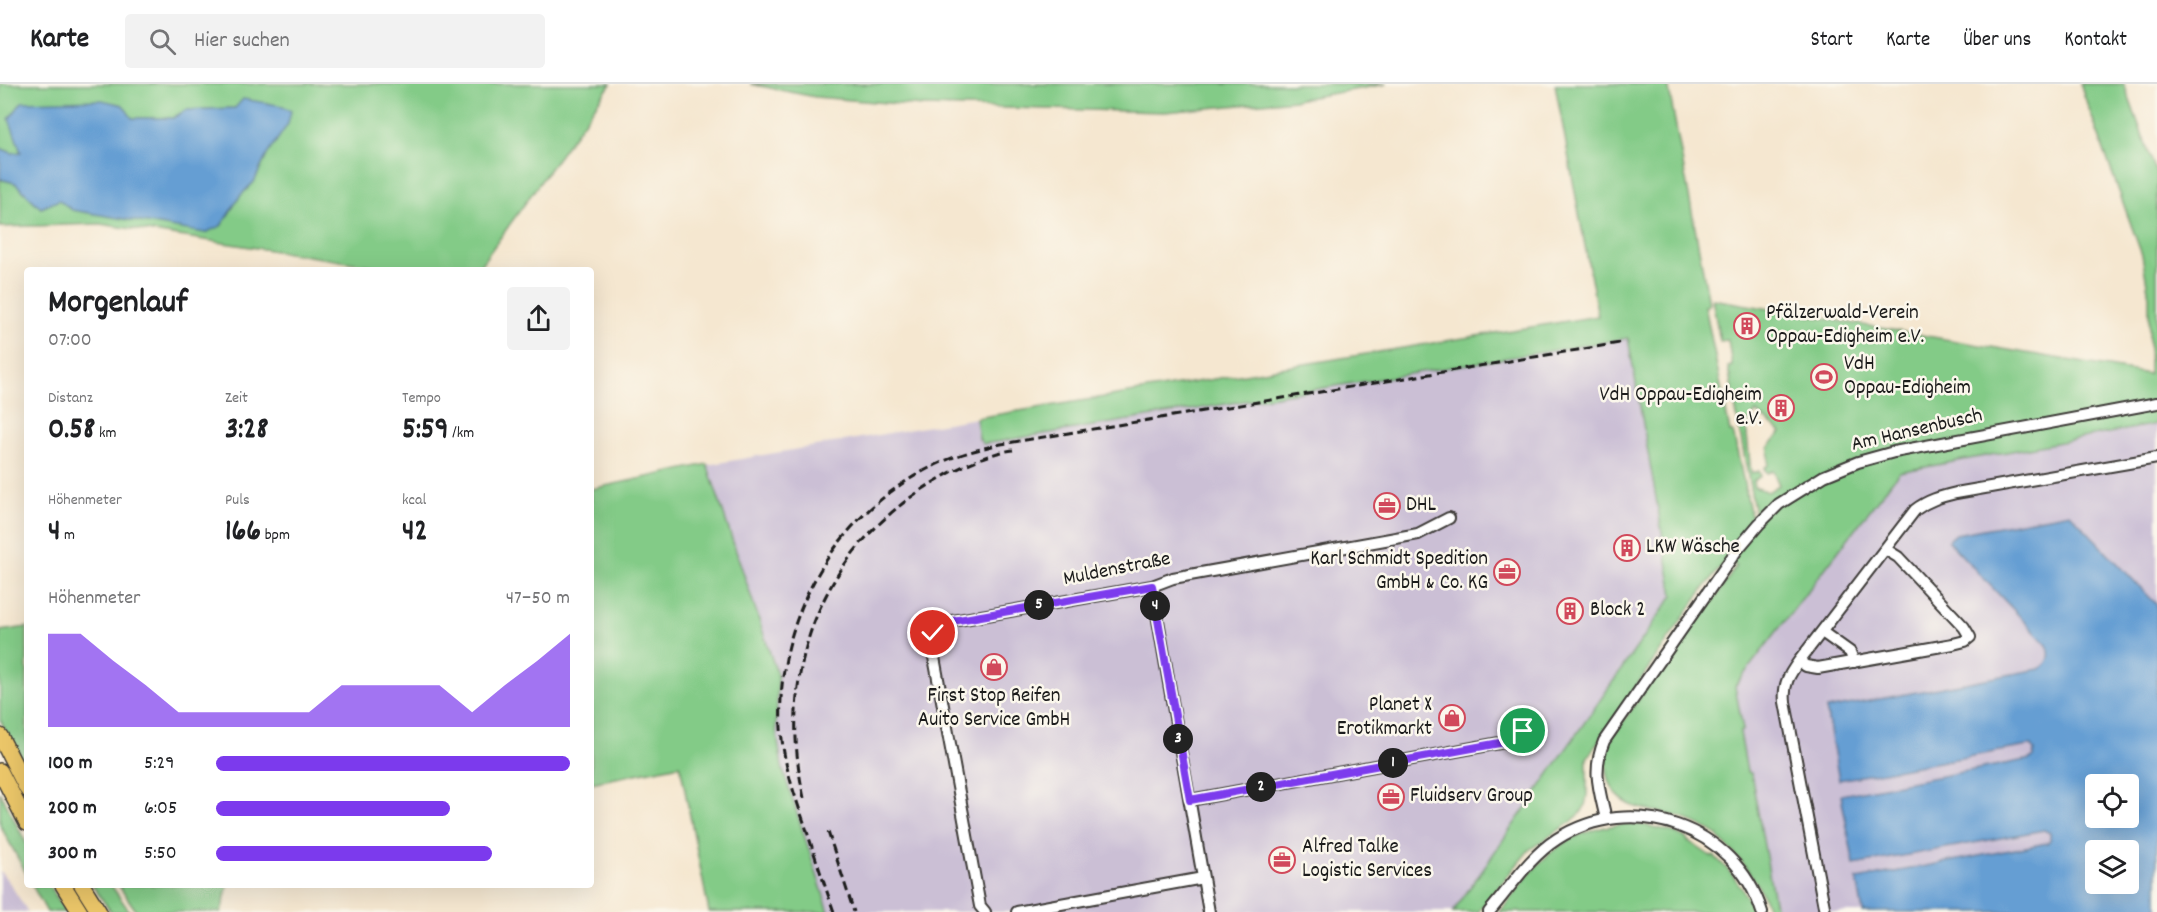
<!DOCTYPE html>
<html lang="de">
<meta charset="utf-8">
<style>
body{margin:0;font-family:Dekko,sans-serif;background:#f2f2f2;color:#202124;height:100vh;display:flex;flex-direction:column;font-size:22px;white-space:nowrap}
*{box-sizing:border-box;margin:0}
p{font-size:20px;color:#757577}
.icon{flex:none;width:33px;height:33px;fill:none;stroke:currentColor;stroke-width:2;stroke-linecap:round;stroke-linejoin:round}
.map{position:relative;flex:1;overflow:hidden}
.panel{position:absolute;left:24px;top:183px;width:570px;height:621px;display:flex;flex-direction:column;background:#fff;border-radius:6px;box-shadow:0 6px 24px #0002}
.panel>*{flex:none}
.buttons{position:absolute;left:2085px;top:690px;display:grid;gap:12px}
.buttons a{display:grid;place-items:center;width:54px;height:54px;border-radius:6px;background:#fff;box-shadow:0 6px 24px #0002;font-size:30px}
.pin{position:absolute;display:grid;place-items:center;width:51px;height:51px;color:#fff;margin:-26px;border:3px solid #fff;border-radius:50%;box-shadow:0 2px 6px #0007}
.km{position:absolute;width:30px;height:30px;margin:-15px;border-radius:50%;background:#222;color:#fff;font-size:16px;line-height:30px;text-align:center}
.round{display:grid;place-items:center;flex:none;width:63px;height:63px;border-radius:6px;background:#f2f2f2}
.summary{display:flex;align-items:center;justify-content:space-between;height:102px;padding:0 24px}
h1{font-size:33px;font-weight:700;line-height:45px}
.stats{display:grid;grid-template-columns:repeat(3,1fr);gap:9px;height:102px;padding:6px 24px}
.stats div{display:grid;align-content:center}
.stats b{font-size:30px;font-weight:700}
.stats small{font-size:16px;font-weight:400}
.stats p{font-size:16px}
.chart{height:168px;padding:12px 24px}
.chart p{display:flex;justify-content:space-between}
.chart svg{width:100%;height:108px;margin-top:6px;fill:#7c3aed;opacity:.7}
ul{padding:0 24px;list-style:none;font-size:20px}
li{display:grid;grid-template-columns:96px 72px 1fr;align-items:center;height:45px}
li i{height:15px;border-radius:8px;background:#7c3aed}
header{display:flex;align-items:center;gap:36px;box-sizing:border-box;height:84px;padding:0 30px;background:#fff;border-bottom:2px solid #e0e0e0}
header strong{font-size:28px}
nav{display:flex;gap:33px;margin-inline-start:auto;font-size:21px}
.search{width:420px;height:54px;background:#f2f2f2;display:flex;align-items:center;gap:15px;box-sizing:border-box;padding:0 21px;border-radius:6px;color:#757577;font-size:22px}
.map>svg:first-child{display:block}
.industrial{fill:#cbbfd5;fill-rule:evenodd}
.green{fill:#83cb87;stroke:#507452;stroke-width:1.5;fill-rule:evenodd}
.water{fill:#659ed3;stroke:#405d78;stroke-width:1.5;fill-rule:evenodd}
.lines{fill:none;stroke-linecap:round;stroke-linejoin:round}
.minor-casing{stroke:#3d3a37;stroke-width:14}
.highway-casing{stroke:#3d3a37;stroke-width:18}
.minor{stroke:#fff;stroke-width:10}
.highway{stroke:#ebc669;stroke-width:15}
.rail{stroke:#1c1c1c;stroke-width:3;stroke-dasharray:9 4.5;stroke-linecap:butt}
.route-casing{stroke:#fff;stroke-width:12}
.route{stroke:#7c3aed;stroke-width:8}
.labels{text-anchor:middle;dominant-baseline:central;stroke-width:5;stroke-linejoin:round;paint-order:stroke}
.poi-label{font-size:21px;fill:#1c1c1c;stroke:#fbf7ec;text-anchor:start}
.street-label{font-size:21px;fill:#1c1c1c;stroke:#fbf7ec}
</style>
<header>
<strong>Karte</strong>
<div class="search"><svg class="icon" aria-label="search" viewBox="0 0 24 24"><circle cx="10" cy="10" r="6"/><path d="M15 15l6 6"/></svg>Hier suchen</div>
<nav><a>Start</a><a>Karte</a><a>Über uns</a><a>Kontakt</a></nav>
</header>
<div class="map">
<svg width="2157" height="828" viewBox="0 0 2157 828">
<rect width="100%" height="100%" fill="#fbf7ec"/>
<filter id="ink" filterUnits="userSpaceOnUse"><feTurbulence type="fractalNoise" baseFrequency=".0167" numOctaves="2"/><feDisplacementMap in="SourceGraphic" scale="12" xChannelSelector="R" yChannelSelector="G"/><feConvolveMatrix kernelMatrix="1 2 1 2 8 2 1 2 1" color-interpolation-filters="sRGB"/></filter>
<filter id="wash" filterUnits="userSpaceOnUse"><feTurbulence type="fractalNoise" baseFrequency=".008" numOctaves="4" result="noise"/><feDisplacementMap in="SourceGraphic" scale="24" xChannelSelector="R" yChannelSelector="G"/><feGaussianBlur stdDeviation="1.35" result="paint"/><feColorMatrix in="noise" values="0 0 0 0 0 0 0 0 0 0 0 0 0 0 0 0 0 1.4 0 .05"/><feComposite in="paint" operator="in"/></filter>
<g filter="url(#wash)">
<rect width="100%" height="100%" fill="#f5e7d0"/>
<!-- industrial -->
<path class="industrial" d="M1628,254L1673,511L1453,828H829L782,683L776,644L778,593L707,381L976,334L979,355L983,360Z
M2157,340V828H1776L1751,689L1747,688L1740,648L1743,646L1735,603L1899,388ZM2096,700H2128V734H2096ZM2096,766H2128V800H2096Z
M0,787L9,798L28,828H0Z"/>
<!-- green -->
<path class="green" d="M0,0H611L477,186H399L100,140L0,143V95L15,99L41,124L59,116L221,142L240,112L254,98L267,71L235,24L186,26L173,34H132L18,59L21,69H12L0,64Z
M750,0H1387L1295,16L1165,28L924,22L815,13Z
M1555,0H1668L1708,213L1709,221L1705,222L1730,348H1733L1753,441L1755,431L1728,283L1732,282L1728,256L1720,257L1712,215L2149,290V212L2142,171L2080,0H2124L2157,91V340L1899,388L1735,602L1743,646L1740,648L1747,688L1751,689L1776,828H1769C1760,798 1742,775 1718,754L1719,752C1702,740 1683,733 1663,729C1652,726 1641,726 1631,721C1605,709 1601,676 1613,652L1690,541C1710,527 1722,503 1736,482L1727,475L1696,515L1587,674V711L1585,722L1581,729L1571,738L1529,766L1478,828H1453L1673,511L1628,254L983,360L979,355L976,334L1598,232ZM1756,328L1781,348L1769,363L1768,381L1764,384L1767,389L1773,387L1779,401L1768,408L1754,403L1753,397L1761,392L1759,387L1751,390L1746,341Z
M707,380L778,593L776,644L782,683L829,828H709L680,681L591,699V405Z
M27,543V692L0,635V547Z
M0,708L27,761V791L0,741Z
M1627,740C1649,740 1667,745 1687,754V756L1712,773L1714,772C1732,788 1745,805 1753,828H1500C1537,779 1560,745 1627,740Z
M32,801H49L66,828H47Z
M92,801H111L130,828H111Z
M118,801H228L221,828H137Z"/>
<!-- water -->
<path class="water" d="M243,15L283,22L291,27L288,40L267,71L254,98L240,112L221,142L205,149L72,126L59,116L41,124L15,99L0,95V64L12,69L21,68L9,35L22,18L102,16L123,21L132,34H173L186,26L235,24Z
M2070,429L2157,521V826L2148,828H1863L1857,795L2047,759L2050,756V749L2044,746L1854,781L1841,711L2031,675L2034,673L2035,667L2032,662H2028L1839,696L1826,625L2039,585C2049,580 2052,571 2047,561L1948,457L1956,450ZM2128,700V734H2096V700ZM2128,766V800H2096V766Z"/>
</g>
<g filter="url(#ink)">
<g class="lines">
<defs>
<path id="minor" d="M1152,502L1209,828
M1822,548L1850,568L1854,578
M1799,577L1806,582L1818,584L1953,560L1965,557L1970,553L1964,543L1898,473L1885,465
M1190,716L1505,658L1523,647
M1606,735C1599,704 1592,687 1604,657L1737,466L1759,440L1779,420L1824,392L1858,378L1894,368L2157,319
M985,828L980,822L931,557L937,542L947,538L1152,502L1173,494L1418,450L1449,434
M1017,828L1203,794
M1489,828C1511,803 1529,773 1557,755C1632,707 1735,742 1762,828
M1825,828L1785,618C1783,600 1789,591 1799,577L1915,426C1928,416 1940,413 1956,409L2157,374"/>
<path id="highway" d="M0,652L27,705
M0,687L27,739
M63,801L80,828
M82,801L99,828"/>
</defs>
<!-- minor casing -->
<use href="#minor" class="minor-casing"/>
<!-- highway casing -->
<use href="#highway" class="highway-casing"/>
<!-- minor -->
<use href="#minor" class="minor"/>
<!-- highway -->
<use href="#highway" class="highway"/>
<!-- rail -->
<path class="rail" d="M804,714C776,589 819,470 929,401C953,386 984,370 1013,366
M828,748L854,828
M834,828C824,799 814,770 805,741C794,710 783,678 781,644C775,533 837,425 940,379C959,370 980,365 1001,360L1620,259"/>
</g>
</g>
<g class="lines" filter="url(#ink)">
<defs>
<path id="route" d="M933,549L937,542L947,538L1152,502L1190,716L1505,658L1523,647"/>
</defs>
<!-- route casing -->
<use href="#route" class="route-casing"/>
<!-- route -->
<use href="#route" class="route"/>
</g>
<!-- icons -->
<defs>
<symbol id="building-ring" viewBox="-11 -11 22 22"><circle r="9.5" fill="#fbf7ec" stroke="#d1495b" stroke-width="1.5"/><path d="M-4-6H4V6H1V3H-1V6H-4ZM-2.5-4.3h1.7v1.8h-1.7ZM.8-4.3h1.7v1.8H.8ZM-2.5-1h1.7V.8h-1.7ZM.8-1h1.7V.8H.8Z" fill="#d1495b"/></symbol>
<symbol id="stadium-ring" viewBox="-11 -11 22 22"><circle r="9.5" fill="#fbf7ec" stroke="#d1495b" stroke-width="1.5"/><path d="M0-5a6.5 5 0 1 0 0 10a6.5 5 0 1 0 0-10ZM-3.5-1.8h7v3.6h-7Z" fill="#d1495b"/></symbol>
<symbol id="office-ring" viewBox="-11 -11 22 22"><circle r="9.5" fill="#fbf7ec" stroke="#d1495b" stroke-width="1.5"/><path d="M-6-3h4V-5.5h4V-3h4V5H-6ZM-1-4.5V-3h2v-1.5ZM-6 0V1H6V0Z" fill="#d1495b"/></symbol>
<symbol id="shop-ring" viewBox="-11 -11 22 22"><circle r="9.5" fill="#fbf7ec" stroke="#d1495b" stroke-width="1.5"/><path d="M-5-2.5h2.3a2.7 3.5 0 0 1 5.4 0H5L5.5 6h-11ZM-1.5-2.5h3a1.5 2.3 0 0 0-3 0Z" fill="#d1495b"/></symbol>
</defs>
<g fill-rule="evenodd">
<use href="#building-ring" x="1732" y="227" width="30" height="30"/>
<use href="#stadium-ring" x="1809" y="278" width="30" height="30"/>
<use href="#building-ring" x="1766" y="309" width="30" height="30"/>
<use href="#office-ring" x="1372" y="407" width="30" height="30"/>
<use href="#building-ring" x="1612" y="449" width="30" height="30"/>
<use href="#office-ring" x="1492" y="473" width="30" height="30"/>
<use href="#building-ring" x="1555" y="512" width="30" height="30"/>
<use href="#shop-ring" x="979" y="568" width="30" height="30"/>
<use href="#shop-ring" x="1437" y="619" width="30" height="30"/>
<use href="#office-ring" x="1376" y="698" width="30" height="30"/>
<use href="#office-ring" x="1267" y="761" width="30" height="30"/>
</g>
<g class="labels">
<!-- poi labels -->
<g class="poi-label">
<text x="1766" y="230">Pfälzerwald-Verein<tspan x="1766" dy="24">Oppau-Edigheim e.V.</tspan></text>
<text x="1844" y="281">VdH<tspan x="1844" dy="24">Oppau-Edigheim</tspan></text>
<text x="1762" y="312" text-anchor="end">VdH Oppau-Edigheim<tspan x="1762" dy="24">e.V.</tspan></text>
<text x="1406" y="422">DHL</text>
<text x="1646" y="464">LKW Wäsche</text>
<text x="1488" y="476" text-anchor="end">Karl Schmidt Spedition<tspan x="1488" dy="24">GmbH &amp; Co. KG</tspan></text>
<text x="1590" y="527">Block 2</text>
<text x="994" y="613" text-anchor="middle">First Stop Reifen<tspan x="994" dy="24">Auito Service GmbH</tspan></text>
<text x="1432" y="622" text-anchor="end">Planet X<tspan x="1432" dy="24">Erotikmarkt</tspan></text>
<text x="1410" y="713">Fluidserv Group</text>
<text x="1302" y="764">Alfred Talke<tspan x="1302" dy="24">Logistic Services</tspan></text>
</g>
<!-- street labels -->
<g class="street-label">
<text transform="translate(1917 347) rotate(-13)">Am Hansenbusch</text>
<text transform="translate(1117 486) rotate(-11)">Muldenstraße</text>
</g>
</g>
</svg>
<div class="buttons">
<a><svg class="icon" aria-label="locate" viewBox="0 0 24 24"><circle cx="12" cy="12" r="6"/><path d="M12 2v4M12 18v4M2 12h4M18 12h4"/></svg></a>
<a><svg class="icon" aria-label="layers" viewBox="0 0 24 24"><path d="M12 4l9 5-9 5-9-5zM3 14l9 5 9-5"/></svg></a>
</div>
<div class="pin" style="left:1523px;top:647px;background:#1e9e55"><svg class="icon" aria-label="arrive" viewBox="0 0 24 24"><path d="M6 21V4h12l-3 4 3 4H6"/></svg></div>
<div class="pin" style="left:933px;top:549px;background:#d93025"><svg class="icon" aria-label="check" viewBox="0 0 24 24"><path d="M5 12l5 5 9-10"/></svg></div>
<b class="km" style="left:1393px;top:679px">1</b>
<b class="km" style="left:1261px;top:703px">2</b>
<b class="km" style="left:1178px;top:655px">3</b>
<b class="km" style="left:1155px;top:522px">4</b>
<b class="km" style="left:1039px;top:521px">5</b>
<section class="panel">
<div class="summary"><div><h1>Morgenlauf</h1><p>07:00</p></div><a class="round"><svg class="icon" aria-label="share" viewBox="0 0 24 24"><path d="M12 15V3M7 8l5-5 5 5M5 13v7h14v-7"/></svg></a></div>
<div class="stats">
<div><p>Distanz</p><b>0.58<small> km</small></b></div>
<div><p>Zeit</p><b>3:28</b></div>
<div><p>Tempo</p><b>5:59<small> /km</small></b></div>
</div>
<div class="stats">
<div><p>Höhenmeter</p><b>4<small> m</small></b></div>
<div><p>Puls</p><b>166<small> bpm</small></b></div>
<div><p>kcal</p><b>42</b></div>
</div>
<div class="chart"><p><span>Höhenmeter</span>47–50 m</p>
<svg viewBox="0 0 160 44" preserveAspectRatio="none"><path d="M0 44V6L10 6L20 17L30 27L40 38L50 38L60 38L70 38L80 38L90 27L100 27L110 27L120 27L130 38L140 27L150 17L160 6V44z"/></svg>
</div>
<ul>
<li><b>100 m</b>5:29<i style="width:100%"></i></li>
<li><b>200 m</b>6:05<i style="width:66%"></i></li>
<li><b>300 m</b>5:50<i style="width:78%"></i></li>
</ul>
</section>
</div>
